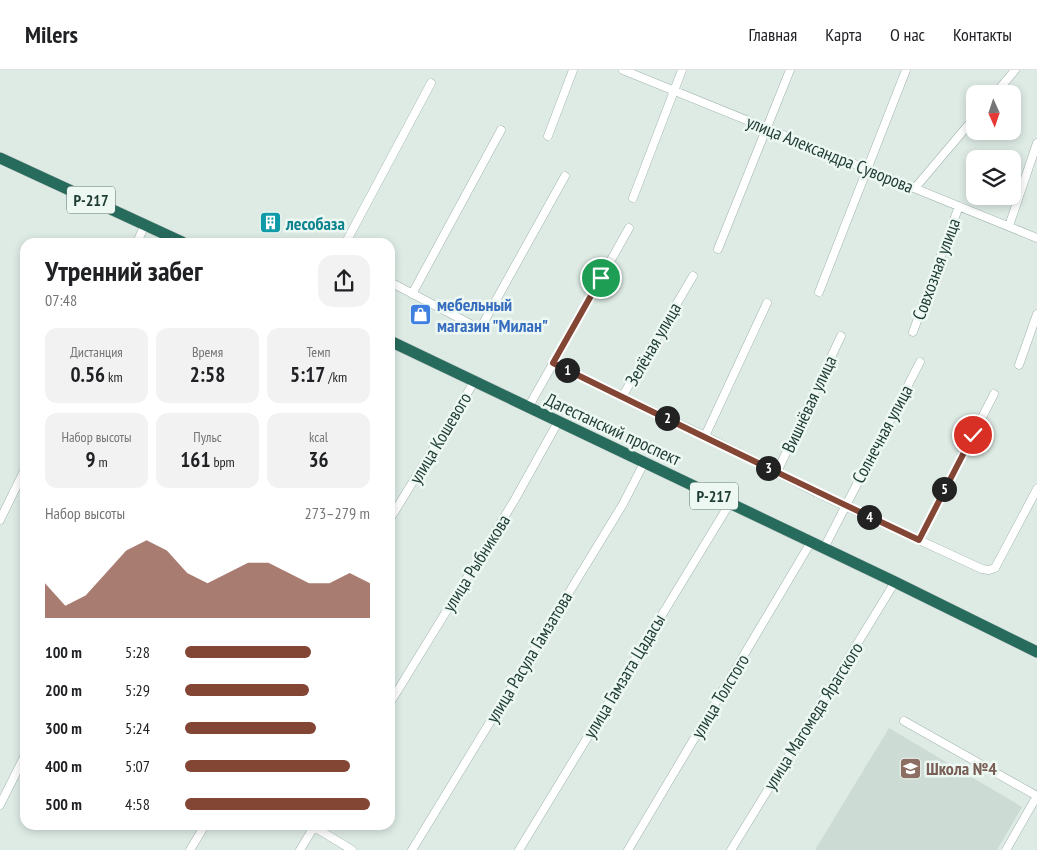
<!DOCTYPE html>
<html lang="ru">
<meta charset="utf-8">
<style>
body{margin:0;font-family:"PT Sans Narrow",sans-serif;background:#f2f2f2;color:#202124;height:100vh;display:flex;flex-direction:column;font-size:19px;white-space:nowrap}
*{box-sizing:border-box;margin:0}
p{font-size:16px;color:#757577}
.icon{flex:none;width:28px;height:28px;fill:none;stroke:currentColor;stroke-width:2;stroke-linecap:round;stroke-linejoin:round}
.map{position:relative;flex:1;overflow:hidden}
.panel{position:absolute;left:20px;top:168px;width:375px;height:592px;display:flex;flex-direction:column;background:#fff;border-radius:15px;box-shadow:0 2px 8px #0003}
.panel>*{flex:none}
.needle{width:32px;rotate:177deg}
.tools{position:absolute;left:966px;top:15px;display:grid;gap:10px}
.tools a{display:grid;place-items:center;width:55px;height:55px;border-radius:10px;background:#fff;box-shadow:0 2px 8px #0003;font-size:25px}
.pin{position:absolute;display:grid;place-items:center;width:42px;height:42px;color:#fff;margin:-21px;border:2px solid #fff;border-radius:50%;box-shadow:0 1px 5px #0007}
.km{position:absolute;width:25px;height:25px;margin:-12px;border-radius:50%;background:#222;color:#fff;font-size:14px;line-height:25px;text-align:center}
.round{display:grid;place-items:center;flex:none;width:52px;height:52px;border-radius:15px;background:#f2f2f2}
.summary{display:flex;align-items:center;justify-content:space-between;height:85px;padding:0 25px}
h1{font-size:28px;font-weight:700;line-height:38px}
.metrics{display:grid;grid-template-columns:repeat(3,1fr);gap:8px;height:85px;padding:5px 25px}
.metrics div{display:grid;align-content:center;border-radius:12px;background:#f2f2f2;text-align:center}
.metrics b{font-size:21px;font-weight:700}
.metrics small{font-size:14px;font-weight:400}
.metrics p{font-size:14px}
.chart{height:140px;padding:10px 25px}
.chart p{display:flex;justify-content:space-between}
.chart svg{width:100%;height:90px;margin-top:5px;fill:#844634;opacity:.7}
ul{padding:0 25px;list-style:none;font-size:16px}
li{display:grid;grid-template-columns:80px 60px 1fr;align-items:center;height:38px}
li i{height:12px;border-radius:6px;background:#844634}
header{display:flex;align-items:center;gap:30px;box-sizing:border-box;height:70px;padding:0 25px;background:#fff;border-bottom:1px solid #e0e0e0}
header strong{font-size:24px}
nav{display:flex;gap:28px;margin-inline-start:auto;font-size:18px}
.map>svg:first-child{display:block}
.built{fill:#ccdbd4}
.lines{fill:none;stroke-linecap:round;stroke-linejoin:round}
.minor-casing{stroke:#a1b3ac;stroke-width:9}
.highway-casing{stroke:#c0c8c6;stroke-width:12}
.minor{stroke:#fff;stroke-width:8}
.highway{stroke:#276b5c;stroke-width:11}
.route-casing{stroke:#fff;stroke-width:10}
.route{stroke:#844634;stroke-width:6}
.labels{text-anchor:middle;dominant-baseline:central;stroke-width:5;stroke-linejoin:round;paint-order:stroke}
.shield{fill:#eef8f3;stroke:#5c746d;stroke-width:1}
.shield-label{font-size:16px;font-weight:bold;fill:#1e3c34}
.street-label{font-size:18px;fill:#1e3c34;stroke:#eef8f3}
.culture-label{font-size:18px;font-weight:bold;fill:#0d838f;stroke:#eef8f3;text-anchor:start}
.shop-label{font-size:18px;font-weight:bold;fill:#366cbe;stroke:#eef8f3;text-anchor:start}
.education-label{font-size:18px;font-weight:bold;fill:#785e54;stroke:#eef8f3;text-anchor:start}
</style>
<header>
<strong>Milers</strong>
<nav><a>Главная</a><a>Карта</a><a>О нас</a><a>Контакты</a></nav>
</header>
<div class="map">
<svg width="1037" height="780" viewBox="0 0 1037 780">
<rect width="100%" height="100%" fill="#deebe5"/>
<!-- built -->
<path class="built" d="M889,658L1022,737L997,780H815Z"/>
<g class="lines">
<defs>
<path id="minor" d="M623,0L1037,168
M995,24L1015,0
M548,66L573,0
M915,118L975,47
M633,128L682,0
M1009,156L1037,73
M137,172L145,155
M346,172L431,13
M718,179L790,0
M390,212L480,259L565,106
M819,222L906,0
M412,224L501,60
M913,262L959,136
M553,293L622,327L693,206
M1019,295L1037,244
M622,327L705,366L817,423L982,499L989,500L995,498L1037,419
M528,338L629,158
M705,366L767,233
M777,402L841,266
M390,449L474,312
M0,450L25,399
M919,470L994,324
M824,478L920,292
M390,633L514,431L558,352
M904,651L1037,726
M0,735L25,685
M311,755L352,780
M190,780L205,755
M300,780L315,755
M412,780L623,434L644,393
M519,780L730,433
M628,780L811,472
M731,780L895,512
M1006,780L1037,726"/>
<path id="highway" d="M0,88L182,172
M390,271L895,512L1037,582"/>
</defs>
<!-- minor casing -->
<use href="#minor" class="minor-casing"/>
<!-- highway casing -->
<use href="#highway" class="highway-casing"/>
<!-- minor -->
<use href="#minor" class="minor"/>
<!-- highway -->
<use href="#highway" class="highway"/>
</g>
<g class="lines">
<defs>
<path id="route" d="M601,208L553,293C675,353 796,412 919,470L973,365"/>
</defs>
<!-- route casing -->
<use href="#route" class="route-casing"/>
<!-- route -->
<use href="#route" class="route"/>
</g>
<!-- icons -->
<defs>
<symbol id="building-square" viewBox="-11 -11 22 22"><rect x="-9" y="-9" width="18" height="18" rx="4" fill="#0f9aa8" stroke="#eef8f3"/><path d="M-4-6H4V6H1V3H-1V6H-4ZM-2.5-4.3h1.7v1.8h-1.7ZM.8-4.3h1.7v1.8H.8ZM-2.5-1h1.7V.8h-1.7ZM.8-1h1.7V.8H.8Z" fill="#fff"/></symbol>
<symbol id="shop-square" viewBox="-11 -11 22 22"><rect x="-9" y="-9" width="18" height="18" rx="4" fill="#3f7fe0" stroke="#eef8f3"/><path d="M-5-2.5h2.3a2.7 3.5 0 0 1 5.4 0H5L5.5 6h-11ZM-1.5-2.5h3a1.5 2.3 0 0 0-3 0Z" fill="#fff"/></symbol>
<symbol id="school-square" viewBox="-11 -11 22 22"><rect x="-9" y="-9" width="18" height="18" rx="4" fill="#8d6e63" stroke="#eef8f3"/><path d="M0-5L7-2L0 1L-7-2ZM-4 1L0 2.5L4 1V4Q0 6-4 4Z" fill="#fff"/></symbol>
</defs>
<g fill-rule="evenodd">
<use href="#building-square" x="258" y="140" width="25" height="25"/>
<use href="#shop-square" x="408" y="232" width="25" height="25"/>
<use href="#school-square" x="898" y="686" width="25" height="25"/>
</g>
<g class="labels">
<!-- shield labels -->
<g class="shield">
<rect x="67" y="116.5" width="48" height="27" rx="4"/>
<rect x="690" y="412.5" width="48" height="27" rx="4"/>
</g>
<g class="shield-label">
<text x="91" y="130">Р-217</text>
<text x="714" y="426">Р-217</text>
</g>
<!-- street labels -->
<g class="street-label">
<text transform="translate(830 84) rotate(22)">улица Александра Суворова</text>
<text transform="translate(936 199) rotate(-70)">Совхозная улица</text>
<text transform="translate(653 274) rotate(-60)">Зелёная улица</text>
<text transform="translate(809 334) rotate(-65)">Вишнёвая улица</text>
<text transform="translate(613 359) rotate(25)">Дагестанский проспект</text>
<text transform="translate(882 364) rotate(-62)">Солнечная улица</text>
<text transform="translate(440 368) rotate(-59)">улица Кошевого</text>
<text transform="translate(476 493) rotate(-58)">улица Рыбникова</text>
<text transform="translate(529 587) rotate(-59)">улица Расула Гамзатова</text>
<text transform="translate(624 606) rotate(-59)">улица Гамзата Цадасы</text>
<text transform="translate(720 626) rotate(-59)">улица Толстого</text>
<text transform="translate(813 646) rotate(-58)">улица Магомеда Ярагского</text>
</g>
<!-- culture labels -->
<g class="culture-label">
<text x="286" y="153">лесобаза</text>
</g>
<!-- shop labels -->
<g class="shop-label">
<text x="437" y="234">мебельный<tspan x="437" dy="21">магазин "Милан"</tspan></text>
</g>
<!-- education labels -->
<g class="education-label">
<text x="926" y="698">Школа №4</text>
</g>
</g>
</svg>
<div class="tools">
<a><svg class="needle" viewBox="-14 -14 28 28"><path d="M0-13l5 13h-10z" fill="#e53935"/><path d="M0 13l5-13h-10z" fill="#757577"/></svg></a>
<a><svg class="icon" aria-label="layers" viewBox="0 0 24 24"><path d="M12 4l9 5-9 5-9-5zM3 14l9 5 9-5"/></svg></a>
</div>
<div class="pin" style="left:601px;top:208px;background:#1e9e55"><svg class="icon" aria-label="arrive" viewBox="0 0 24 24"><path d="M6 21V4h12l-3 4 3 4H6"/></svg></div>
<div class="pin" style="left:973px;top:365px;background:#d93025"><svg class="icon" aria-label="check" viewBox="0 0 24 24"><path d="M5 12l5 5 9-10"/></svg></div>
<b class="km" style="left:567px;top:300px">1</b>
<b class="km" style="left:667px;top:348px">2</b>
<b class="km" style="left:768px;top:398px">3</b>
<b class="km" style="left:869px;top:447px">4</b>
<b class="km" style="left:944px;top:419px">5</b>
<section class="panel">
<div class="summary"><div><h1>Утренний забег</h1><p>07:48</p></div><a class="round"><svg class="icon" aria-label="share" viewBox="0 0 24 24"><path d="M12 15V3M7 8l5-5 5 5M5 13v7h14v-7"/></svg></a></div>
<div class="metrics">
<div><p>Дистанция</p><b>0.56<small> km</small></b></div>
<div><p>Время</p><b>2:58</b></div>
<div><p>Темп</p><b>5:17<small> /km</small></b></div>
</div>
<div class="metrics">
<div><p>Набор высоты</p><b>9<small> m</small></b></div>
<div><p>Пульс</p><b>161<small> bpm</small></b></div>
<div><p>kcal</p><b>36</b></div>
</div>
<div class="chart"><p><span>Набор высоты</span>273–279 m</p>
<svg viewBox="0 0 160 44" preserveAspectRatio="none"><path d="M0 44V27L10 38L20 33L30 22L40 11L50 6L60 11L70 22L80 27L90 22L100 17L110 17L120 22L130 27L140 27L150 22L160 27V44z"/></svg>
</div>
<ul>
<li><b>100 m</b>5:28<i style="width:68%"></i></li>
<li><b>200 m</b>5:29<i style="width:67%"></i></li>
<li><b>300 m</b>5:24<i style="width:71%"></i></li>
<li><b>400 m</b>5:07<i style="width:89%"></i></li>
<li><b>500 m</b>4:58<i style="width:100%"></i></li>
</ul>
</section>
</div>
